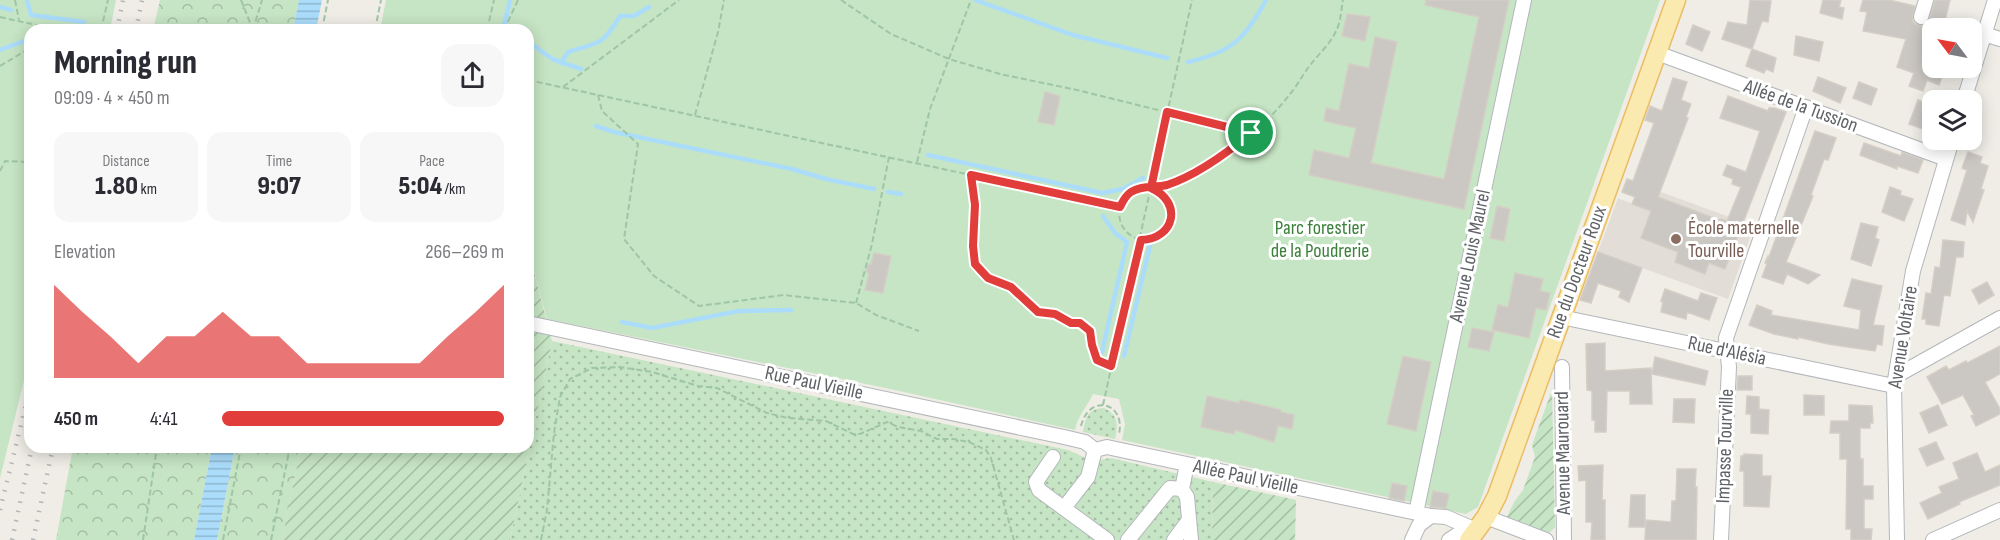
<!DOCTYPE html>
<meta charset="utf-8">
<style>
body{margin:0;font-family:"Sofia Sans Condensed",sans-serif;background:#f7f7f7;color:#2b2b33;height:100vh;display:flex;flex-direction:column;font-size:22px;white-space:nowrap}
*{box-sizing:border-box;margin:0}
p{font-size:20px;color:#7c7c81}
.icon{flex:none;width:33px;height:33px;fill:none;stroke:currentColor;stroke-width:2;stroke-linecap:round;stroke-linejoin:round}
.map{position:relative;flex:1;overflow:hidden}
.panel{position:absolute;left:24px;top:24px;width:510px;height:429px;display:flex;flex-direction:column;background:#fff;border-radius:18px;box-shadow:0 3px 15px #0003}
.panel>*{flex:none}
.needle{width:39px;rotate:302deg}
.fabs{position:absolute;left:1922px;top:18px;display:grid;gap:12px}
.fabs a{display:grid;place-items:center;width:60px;height:60px;border-radius:12px;background:#fff;box-shadow:0 3px 15px #0003;font-size:30px}
.pin{position:absolute;display:grid;place-items:center;width:51px;height:51px;color:#fff;margin:-26px;border:3px solid #fff;border-radius:50%;box-shadow:0 2px 6px #0007}
.round{display:grid;place-items:center;flex:none;width:63px;height:63px;border-radius:18px;background:#f7f7f7}
.overview{display:flex;align-items:center;justify-content:space-between;height:102px;padding:0 30px}
h1{font-size:33px;font-weight:800;line-height:45px}
.figures{display:grid;grid-template-columns:repeat(3,1fr);gap:9px;height:102px;padding:6px 30px}
.figures div{display:grid;align-content:center;border-radius:15px;background:#f7f7f7;text-align:center}
.figures b{font-size:26px;font-weight:800}
.figures small{font-size:16px;font-weight:400}
.figures p{font-size:16px}
.chart{height:168px;padding:12px 30px}
.chart p{display:flex;justify-content:space-between}
.chart svg{width:100%;height:108px;margin-top:6px;fill:#e13d3b;opacity:.7}
ul{padding:0 30px;list-style:none;font-size:20px}
li{display:grid;grid-template-columns:96px 72px 1fr;align-items:center;height:45px}
li i{height:15px;border-radius:8px;background:#e13d3b}
.map>svg:first-child{display:block}
.education{fill:#e2ded7}
.grass{fill:url(#grass-dots)}
.forest{fill:url(#forest-crowns)}
.park{fill:#c6e5c4}
.garden{fill:url(#garden-furrows)}
.water{fill:url(#water-rules)}
.lines{fill:none;stroke-linecap:round;stroke-linejoin:round}
.stream{stroke:#abddfb;stroke-width:4.5}
.building{fill:#cbc7c3;stroke:#d4cec5;stroke-width:1.5}
.minor-casing{stroke:#b3b7ba;stroke-width:16}
.major-casing{stroke:#ebbc64;stroke-width:21}
.path{stroke:#9ec6a6;stroke-width:2;stroke-dasharray:6 3;stroke-linecap:butt}
.minor{stroke:#fff;stroke-width:14}
.major{stroke:#fbeaaf;stroke-width:18}
.rail{stroke:#b4b5b6;stroke-width:4.5;stroke-dasharray:1.5 8;stroke-linecap:butt}
.route-casing{stroke:#fff;stroke-width:12}
.route{stroke:#e13d3b;stroke-width:8}
.education-dot{fill:#8d6e63;stroke:#fff;stroke-width:2}
.labels{text-anchor:middle;dominant-baseline:central;stroke-width:6;stroke-linejoin:round;paint-order:stroke}
.street-label{font-size:20px;fill:#5e6266;stroke:#fff}
.park-label{font-size:20px;fill:#3a8139;stroke:#fff}
.education-label{font-size:20px;fill:#785e54;stroke:#fff;text-anchor:start}
</style>
<div class="map">
<svg width="2000" height="540" viewBox="0 0 2000 540">
<defs>
<pattern id="grass-dots" width="8" height="8" patternUnits="userSpaceOnUse" patternTransform="scale(1.5)"><rect width="8" height="8" fill="#c6e5c4"/><path d="M2 2h.1M6 6h.1" fill="none" stroke="#a4bda3" stroke-width="1.8" stroke-linecap="round"/></pattern>
<pattern id="forest-crowns" width="20" height="18" patternUnits="userSpaceOnUse" patternTransform="scale(1.5)"><rect width="20" height="18" fill="#c6e5c4"/><path d="M2 6a3 3 0 1 1 6 0M12 15a3 3 0 1 1 6 0" fill="none" stroke="#a4bda3"/></pattern>
<pattern id="garden-furrows" width="10" height="10" patternUnits="userSpaceOnUse" patternTransform="scale(1.5)"><rect width="10" height="10" fill="#c6e5c4"/><path d="M-1 1l2-2M0 10L10 0M9 11l2-2" fill="none" stroke="#a4bda3"/></pattern>
<pattern id="water-rules" width="6" height="5" patternUnits="userSpaceOnUse" patternTransform="scale(1.5)"><rect width="6" height="5" fill="#abddfb"/><path d="M0 2.5h6" fill="none" stroke="#8eb7cf"/></pattern>
</defs>
<rect width="100%" height="100%" fill="#efede6"/>
<!-- education -->
<path class="education" d="M1650,188L1754,226L1728,299L1598,252L1618,198L1643,208Z"/>
<!-- grass -->
<path class="grass" d="M552,341L1068,450L1093,461L1111,458L1213,482L1212,540H510Z
M1104,408C1119,415 1118,425 1115,439L1083,432C1086,417 1087,409 1104,408Z"/>
<!-- forest -->
<path class="forest" d="M160,0H299L293,30H153Z
M73,447H212L194,540H56Z
M235,447H301L282,540H217Z"/>
<!-- park -->
<path class="park" d="M0,0H116L110,30H30V356L0,478Z
M386,0H1660L1478,507L1466,514L1122,440L1125,424L1119,399L1093,394C1087,407 1078,415 1075,430L881,387L547,319L528,249V30H380Z"/>
<!-- garden -->
<path class="garden" d="M528,249L552,341L510,540H282L301,447H528Z
M1552,390L1555,527L1549,533L1507,517L1514,502L1523,490L1535,457L1532,445Z
M1213,482L1296,500L1295,540H1212Z"/>
<!-- water -->
<path class="water" d="M299,0H322L316,30H293Z
M212,447H235L217,540H194Z"/>
<g class="lines">
<!-- stream -->
<path class="stream" d="M27,0L31,15L84,22
M975,0L1073,35L1167,58
M0,7L11,10
M503,30L510,0
M528,41L552,59L581,69
M0,50L30,39
M1188,62C1232,52 1245,39 1266,0
M561,63L568,52C600,42 602,46 620,16H634L649,7
M596,126L614,132L792,169L826,179L874,189
M928,155L1102,193L1123,189L1143,178
M888,192L901,194
M622,322L652,328L739,311L791,310
M1102,352L1127,242L1115,233L1103,216
M1124,356L1150,246"/>
</g>
<!-- building -->
<path class="building" d="M1426,0H1509L1464,209L1309,175L1314,150L1349,158L1356,128L1324,121L1326,108L1339,111L1349,64L1369,68L1375,37L1397,42L1371,163L1444,179L1479,17L1425,5Z
M1750,0L1771,1L1768,22L1762,21L1752,49L1722,39L1728,22L1747,25Z
M1823,0H1841L1839,7L1844,8L1842,19L1820,13Z
M1863,0H1889L1915,6L1912,20L1915,24L1923,26L1929,20L1935,0H1950L1943,28H1932V68H1945L1939,85L1927,80L1923,91L1909,86L1914,73L1897,67L1906,39L1863,31L1867,12L1860,11Z
M1347,14L1370,17L1365,41L1342,36Z
M1693,25L1710,32L1702,51L1686,44Z
M1796,36L1823,42L1819,61L1794,55Z
M1752,49L1776,58L1773,72L1766,69L1764,73L1746,66Z
M1818,77L1846,88L1840,103L1813,91Z
M1673,78L1687,82L1681,100L1691,104L1686,117L1688,118L1658,197L1719,220L1721,219L1727,221L1741,187L1732,184L1733,179L1723,175L1727,165L1746,172L1760,131L1720,118L1728,96L1768,111L1769,108H1774L1786,112L1725,269L1709,263L1705,274L1675,262L1678,252L1641,238L1651,211L1632,204L1635,197L1622,192L1627,179L1633,181L1654,123L1645,120L1650,106L1662,111Z
M1859,82L1877,89L1871,105L1853,98Z
M1045,92L1060,96L1054,125L1038,122Z
M1918,100L1932,105V123L1929,131L1909,124Z
M1815,131L1836,138L1828,160L1824,159L1811,195L1813,196L1786,262L1820,275L1808,284L1787,274L1783,284L1762,277L1767,264L1765,263L1768,256L1769,257Z
M1864,143L1901,156L1902,152L1923,160L1918,173L1897,166V169L1860,155Z
M1968,152L1982,157L1980,163L1988,166L1981,189L1984,190L1973,222L1967,211L1965,225L1951,220L1967,170L1962,168Z
M1890,187L1901,191L1900,195L1913,199L1904,221L1882,212Z
M1497,206L1510,209L1504,241L1490,238Z
M1861,223L1878,227L1875,238L1879,240L1871,266L1851,259Z
M1943,240L1964,242L1963,257H1956L1950,296L1944,295L1939,326L1926,324V319H1922L1926,293L1931,294L1935,267L1940,268Z
M1598,252L1642,268L1629,302L1619,297L1621,291L1598,283L1591,303L1580,300Z
M874,253L891,256L883,293L865,290L869,274L866,271L868,265L871,264Z
M1515,273L1543,279L1540,291L1550,293L1546,310L1536,308L1529,338L1492,330L1498,305L1508,307Z
M1852,279L1882,286L1873,325L1884,326L1882,345L1877,344L1875,351L1828,344L1798,337V339L1774,334L1749,325L1757,305L1772,311L1771,315L1859,330L1861,310L1844,306Z
M1987,282L1994,295L1979,304L1972,290Z
M1665,289L1698,301L1701,293L1717,298L1709,320L1687,312L1686,319L1661,312L1663,302L1661,301Z
M1472,328L1494,332L1489,351L1468,347Z
M1605,343V371L1651,368L1652,404H1630V391H1607L1606,432H1595V420H1592V391L1587,390L1586,344Z
M2000,346V374L1985,382L2000,409V414L1976,426L1971,416L1974,415L1963,395L1942,404L1927,377L1946,366L1949,370L1966,361L1967,363Z
M1403,356L1431,362L1416,431L1387,424Z
M1655,357L1708,371L1705,385L1652,374Z
M1738,376H1752V390H1737Z
M1804,395L1824,396V415H1804Z
M1207,396L1239,403L1240,400L1281,410V412L1294,415L1292,429L1278,426L1274,442L1235,430L1234,434L1201,427Z
M1747,396L1759,397V409L1769,410L1768,434L1751,433V414H1746Z
M1674,399H1695L1694,423L1673,422Z
M1849,405L1872,406L1873,423H1870V428H1860V459H1863V486H1873V499H1864V529H1872L1871,540H1851V529H1846L1847,459H1840V433H1830L1831,421H1849Z
M1938,405L1947,425L1929,433L1920,413Z
M1936,442L1944,459L1927,466L1919,449Z
M1977,453L1985,472L2000,465V485L1959,502L1960,504L1928,519L1920,503L1942,493L1939,487L1959,479L1953,463Z
M1744,454L1762,455V476H1771L1769,507L1744,506V471H1740L1741,456H1744Z
M1603,465L1602,500H1605V540H1591L1592,522H1586V480L1579,481L1578,466Z
M1677,469H1696L1695,487H1697L1696,540H1645L1646,520L1671,522L1672,501H1676Z
M1392,483L1407,486L1404,501L1389,498Z
M1433,491L1449,494L1446,508L1430,507Z
M1631,495H1645V527H1629Z"/>
<g class="lines">
<defs>
<path id="minor" d="M1921,17L1926,0
M1984,34L2000,39
M1657,53L1946,159
M1964,100L1995,0
M1561,317L1894,386
M528,323L1064,437L1085,442L1095,450L1107,447L1116,449L1431,516
M1562,367L1564,540
M1896,376L2000,318
M1053,457L1036,482L1039,490L1107,540
M1187,464L1182,489L1187,497L1191,540
M1064,508L1088,477L1095,450
M1416,513L1524,0
M1486,517L1546,540
M1128,540L1170,488L1182,489
M1174,540L1189,520
M1412,540L1419,525L1431,516L1446,517L1469,527
M1449,540L1469,527L1475,530
M1721,540L1729,367L1726,338L1806,107
M1897,540L1894,386L1913,271L1952,140
M1933,540L2000,510"/>
<path id="major" d="M1469,540L1486,517L1497,496L1676,0"/>
</defs>
<!-- minor casing -->
<use href="#minor" class="minor-casing"/>
<!-- major casing -->
<use href="#major" class="major-casing"/>
<!-- path -->
<path class="path" d="M15,0L19,20
M241,0L253,30
M841,0L891,34L949,59L1000,74L1077,90L1251,133
M0,17L59,30
M75,30H76
M101,30L108,0
M253,30L262,0
M322,30L328,0
M375,30L381,0
M487,30L494,0
M504,30L518,0
M0,66L30,48
M528,80L1120,207
M563,87L679,0
M598,95L602,111L638,144L624,239L654,276L699,306L784,295L856,303L876,315L919,331
M695,115L718,32L724,0
M917,162L930,109L971,0
M0,171L5,161L30,162
M971,175L975,205L973,246L975,264L988,278L1011,287L1038,312L1055,314L1071,323H1080L1091,331L1092,345L1097,360L1111,366
M1151,188C1186,203 1170,247 1139,239C1122,235 1113,214 1124,199C1134,184 1154,190 1170,183C1215,165 1260,133 1290,94C1297,86 1302,76 1308,68C1317,55 1330,45 1336,31C1341,22 1341,10 1343,0
M856,303L872,244L889,157
M1103,405L1192,0
M1081,426C1089,393 1126,402 1119,434
M143,540L157,447
M223,540L241,447
M271,540L290,447
M541,540L547,510L554,433L560,397L570,379L592,368L620,367L652,372L698,386L717,388L767,413L788,418L826,421L853,434H860L887,422L898,427L921,431L937,439H953L969,442L986,450L991,458L1014,540"/>
<!-- minor -->
<use href="#minor" class="minor"/>
<!-- major -->
<use href="#major" class="major"/>
<!-- rail -->
<path class="rail" d="M117,30L123,0
M136,30L142,0
M0,510L30,388
M12,540L32,447
M33,540L53,447"/>
</g>
<g class="lines">
<defs>
<path id="route" d="M1251,133C1227,153 1197,175 1167,185C1155,188 1141,185 1131,192C1125,196 1123,201 1120,207L971,175L975,205L973,246L975,264L988,278L1011,287L1038,312L1055,314L1071,323H1080L1090,331L1092,345L1097,360L1111,366L1141,240C1175,239 1183,202 1151,188L1167,112L1251,133"/>
</defs>
<!-- route casing -->
<use href="#route" class="route-casing"/>
<!-- route -->
<use href="#route" class="route"/>
</g>
<!-- markers -->
<circle class="education-dot" cx="1676" cy="239" r="6"/>
<g class="labels">
<!-- street labels -->
<g class="street-label">
<text transform="translate(1801 106) rotate(20)">Allée de la Tussion</text>
<text transform="translate(1470 256) rotate(-78)">Avenue Louis Maurel</text>
<text transform="translate(1577 272) rotate(-70)">Rue du Docteur Roux</text>
<text transform="translate(1903 337) rotate(-81)">Avenue Voltaire</text>
<text transform="translate(1727 351) rotate(12)">Rue d'Alésia</text>
<text transform="translate(814 383) rotate(12)">Rue Paul Vieille</text>
<text transform="translate(1725 446) rotate(-88)">Impasse Tourville</text>
<text transform="translate(1563 453) rotate(-91)">Avenue Maurouard</text>
<text transform="translate(1246 477) rotate(12)">Allée Paul Vieille</text>
</g>
<!-- park labels -->
<g class="park-label">
<text x="1320" y="228">Parc forestier<tspan x="1320" dy="23">de la Poudrerie</tspan></text>
</g>
<!-- education labels -->
<g class="education-label">
<text x="1688" y="228">École maternelle<tspan x="1688" dy="23">Tourville</tspan></text>
</g>
</g>
</svg>
<div class="fabs">
<a><svg class="needle" viewBox="-14 -14 28 28"><path d="M0-13l5 13h-10z" fill="#e53935"/><path d="M0 13l5-13h-10z" fill="#7c7c81"/></svg></a>
<a><svg class="icon" aria-label="layers" viewBox="0 0 24 24"><path d="M12 4l9 5-9 5-9-5zM3 14l9 5 9-5"/></svg></a>
</div>
<div class="pin" style="left:1251px;top:133px;background:#1e9e55"><svg class="icon" aria-label="arrive" viewBox="0 0 24 24"><path d="M6 21V4h12l-3 4 3 4H6"/></svg></div>
<section class="panel">
<div class="overview"><div><h1>Morning run</h1><p>09:09 · 4 × 450 m</p></div><a class="round"><svg class="icon" aria-label="share" viewBox="0 0 24 24"><path d="M12 15V3M7 8l5-5 5 5M5 13v7h14v-7"/></svg></a></div>
<div class="figures">
<div><p>Distance</p><b>1.80<small> km</small></b></div>
<div><p>Time</p><b>9:07</b></div>
<div><p>Pace</p><b>5:04<small> /km</small></b></div>
</div>
<div class="chart"><p><span>Elevation</span>266–269 m</p>
<svg viewBox="0 0 160 44" preserveAspectRatio="none"><path d="M0 44V6L10 17L20 27L30 38L40 27L50 27L60 17L70 27L80 27L90 38L100 38L110 38L120 38L130 38L140 27L150 17L160 6V44z"/></svg>
</div>
<ul>
<li><b>450 m</b>4:41<i style="width:100%"></i></li>
</ul>
</section>
</div>
